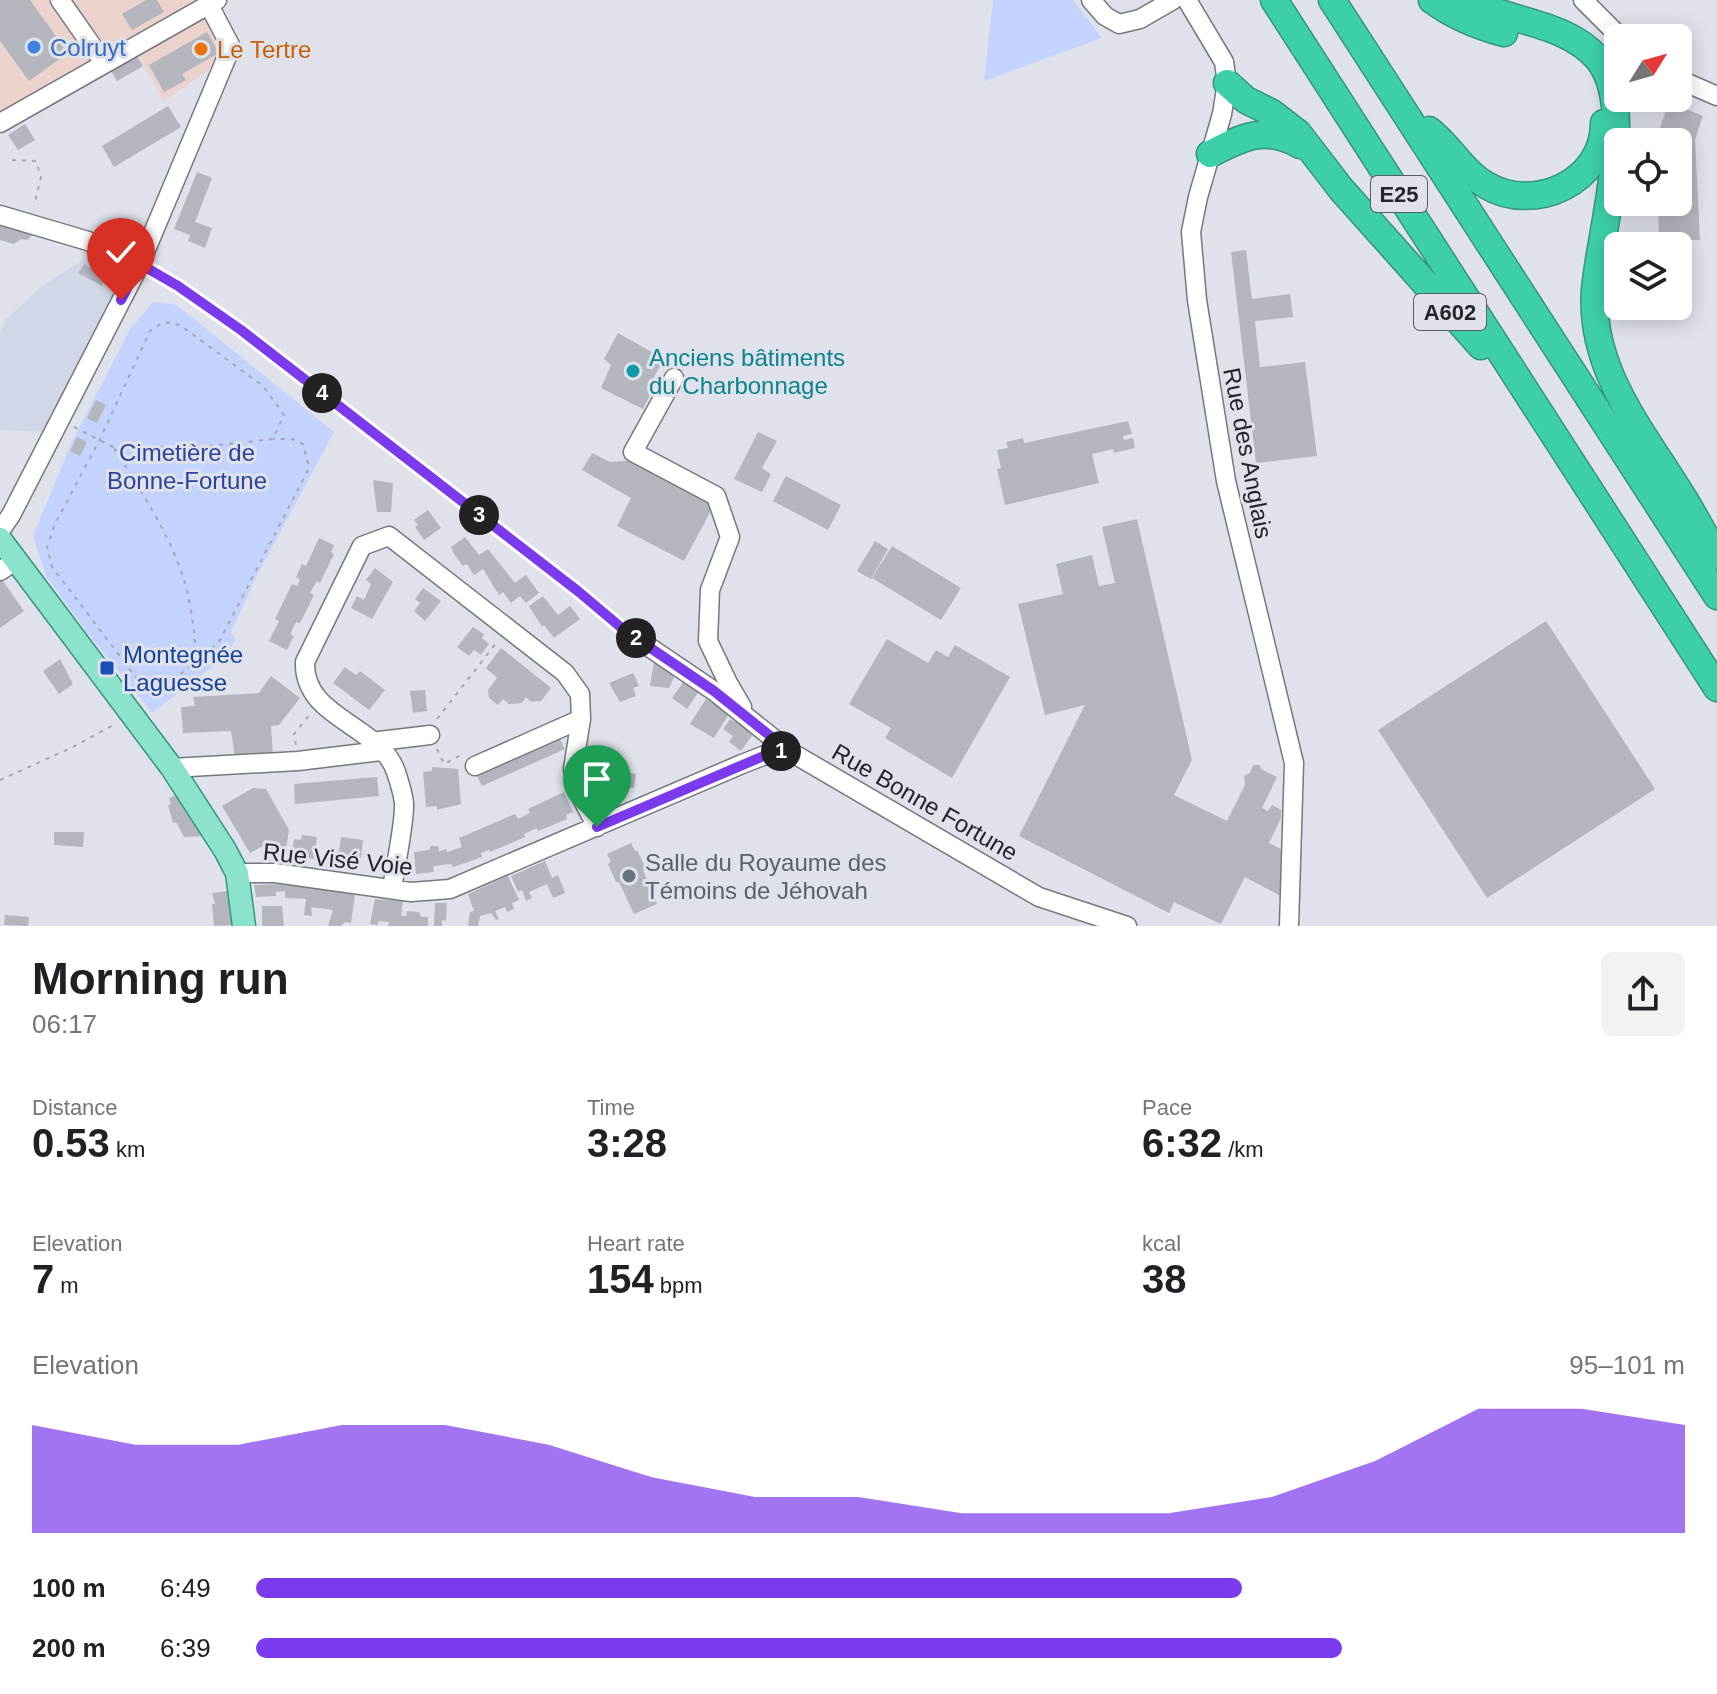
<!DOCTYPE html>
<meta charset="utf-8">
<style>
body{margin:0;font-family:Arial,sans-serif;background:#f2f2f2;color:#202124;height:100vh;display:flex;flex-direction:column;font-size:30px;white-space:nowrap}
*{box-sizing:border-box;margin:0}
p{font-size:26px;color:#757577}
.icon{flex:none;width:44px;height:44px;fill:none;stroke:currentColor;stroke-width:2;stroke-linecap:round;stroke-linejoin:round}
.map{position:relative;height:926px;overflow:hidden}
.sheet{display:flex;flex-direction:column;background:#fff;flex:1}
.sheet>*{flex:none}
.needle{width:52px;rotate:53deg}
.fabs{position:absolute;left:1604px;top:24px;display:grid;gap:16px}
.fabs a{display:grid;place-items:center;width:88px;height:88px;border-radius:12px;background:#fff;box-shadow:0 4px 20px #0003;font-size:40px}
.pin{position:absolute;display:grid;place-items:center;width:68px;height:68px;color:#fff;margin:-82px -34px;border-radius:50% 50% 50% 0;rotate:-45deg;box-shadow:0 0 8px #0007}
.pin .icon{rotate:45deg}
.km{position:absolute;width:40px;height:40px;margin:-20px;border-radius:50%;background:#222;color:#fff;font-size:22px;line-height:40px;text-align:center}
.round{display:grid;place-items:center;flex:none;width:84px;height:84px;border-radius:12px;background:#f2f2f2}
.headline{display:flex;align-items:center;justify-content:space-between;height:136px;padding:0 32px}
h1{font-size:44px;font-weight:700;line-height:60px}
.figures{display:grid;grid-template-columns:repeat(3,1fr);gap:12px;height:136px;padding:8px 32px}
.figures div{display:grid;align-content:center}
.figures b{font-size:40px;font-weight:700}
.figures small{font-size:22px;font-weight:400}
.figures p{font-size:22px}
.chart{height:224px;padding:16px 32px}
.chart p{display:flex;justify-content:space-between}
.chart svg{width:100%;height:144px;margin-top:8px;fill:#7c3aed;opacity:.7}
ul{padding:0 32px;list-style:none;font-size:26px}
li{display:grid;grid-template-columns:128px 96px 1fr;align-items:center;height:60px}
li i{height:20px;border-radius:10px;background:#7c3aed}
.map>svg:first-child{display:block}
.commercial{fill:#ecd2cc}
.built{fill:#d1d7e6}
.green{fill:#c3d3fd}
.building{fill:#b3b6bd}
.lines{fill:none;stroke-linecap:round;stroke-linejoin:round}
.minor-casing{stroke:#75787f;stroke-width:21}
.major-casing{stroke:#35947c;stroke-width:25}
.highway-casing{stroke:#35947c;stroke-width:29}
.path{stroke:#a4a7ad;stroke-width:2;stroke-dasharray:4 6;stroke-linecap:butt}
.minor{stroke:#fff;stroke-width:18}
.major{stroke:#8be3cb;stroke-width:22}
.highway{stroke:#3dd0a8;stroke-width:26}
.route-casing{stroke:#fff;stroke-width:16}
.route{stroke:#7c3aed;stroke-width:10}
.shop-dot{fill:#3f7fe0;stroke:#dfe2ea;stroke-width:3}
.food-dot{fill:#e8710a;stroke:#dfe2ea;stroke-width:3}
.culture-dot{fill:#0f9aa8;stroke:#dfe2ea;stroke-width:3}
.transit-dot{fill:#1a4fb4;stroke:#dfe2ea;stroke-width:3}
.worship-dot{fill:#6b7280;stroke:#dfe2ea;stroke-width:3}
.labels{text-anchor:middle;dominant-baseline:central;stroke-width:6;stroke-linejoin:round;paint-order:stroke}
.shield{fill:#dfe2ea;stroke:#5d5e63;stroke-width:2}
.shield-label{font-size:22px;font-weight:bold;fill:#252629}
.shop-label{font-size:24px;fill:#366cbe;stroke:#dfe2ea;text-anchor:start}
.food-label{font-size:24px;fill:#c56008;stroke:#dfe2ea;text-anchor:start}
.culture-label{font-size:24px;fill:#0d838f;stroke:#dfe2ea;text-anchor:start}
.park-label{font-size:24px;fill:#2c449e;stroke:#dfe2ea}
.street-label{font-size:24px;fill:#252629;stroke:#dfe2ea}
.transit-label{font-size:24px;fill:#164399;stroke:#dfe2ea;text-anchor:start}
.worship-label{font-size:24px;fill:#5b616d;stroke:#dfe2ea;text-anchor:start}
</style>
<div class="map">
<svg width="1717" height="926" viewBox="0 0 1717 926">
<rect width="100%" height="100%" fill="#dfe2ea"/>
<!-- commercial -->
<path class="commercial" d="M0,0H202L223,51L216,65L164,101L130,40L0,113Z"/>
<!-- built -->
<path class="built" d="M89,256L126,267L44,432L0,430V332L6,319L42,286Z"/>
<!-- green -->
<path class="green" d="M993,0H1073L1102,38L984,81Z
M153,302L174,304L188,314L334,432L255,579L231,633L236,640L221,660L152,713L86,631L46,576L33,536L71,444L130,329Z"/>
<!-- building -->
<path class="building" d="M0,0H30L68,53L29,81L0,41Z
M146,0H157L164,12L132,30L122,14Z
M207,32L219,53L182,74L186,80L164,92L149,65Z
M137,56L143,66L117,81L111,71Z
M1669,102L1703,116L1695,140L1700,240L1659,241L1658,202H1678V142H1655Z
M168,106L181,127L114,167L102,146Z
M25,124L35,140L18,150L8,135Z
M197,172L212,178L195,222L212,228L205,248L188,241L190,235L174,229Z
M0,222L38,230L27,240L21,239L14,244L0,240Z
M1246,250L1252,299L1290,294L1293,317L1255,321L1260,367L1305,362L1317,456L1256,463L1231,252Z
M84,264L107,276L102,286L78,273Z
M618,333L664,359L647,390L651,393L643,409L601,388L611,365L604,359Z
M96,400L106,405L97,423L87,418Z
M1128,421L1132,434L1123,436L1124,440L1133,438L1135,448L1114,453L1113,449L1092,454L1099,483L1005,505L997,469L1001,468L997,450L1008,448L1006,442L1023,438L1024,443Z
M758,432L777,441L762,468L771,474L762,492L734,479Z
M77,437L87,442L80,456L70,451Z
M592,453L610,462L637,460L714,505L684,561L617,526L631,498L582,470Z
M786,476L841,505L828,530L773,501Z
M373,480L393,483L391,512H377Z
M428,510L441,528L424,540L415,527L418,525L414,520Z
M1137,519L1192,760L1174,795L1227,821L1245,785L1244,776L1250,773L1253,765H1260L1261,769L1277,777L1262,808L1268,811L1272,805L1281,810V818L1269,843L1281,849V896L1245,877L1221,924L1174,902L1169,913L1019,836L1085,705L1045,715L1018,604L1063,594L1056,564L1092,555L1099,586L1115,583L1102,527Z
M465,537L479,555L488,549L515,583L526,575L539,593L526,603L520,596L511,603L503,592L499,595L483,569L474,575L467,564L463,566L454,554L451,547Z
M319,538L334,545L331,552L334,554L320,583L317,581L314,586L310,593L314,595L300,623L296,622L290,634L294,636L287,650L269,641L279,621L275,619L292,584L297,586L300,580L296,577L302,564L306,566Z
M875,541L888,549L871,579L857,571Z
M892,546L961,588L941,620L872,578Z
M375,568L393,582L372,619L351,608L357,596L364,600L371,584L366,580Z
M0,577L24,611L0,628Z
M423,588L441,601L425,621L414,611L420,603L415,599Z
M543,596L558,615L570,606L580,619L554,638L544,625L542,627L529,606Z
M1546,621L1655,789L1487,898L1378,730Z
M473,627L484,634L482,638L489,644L481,655L474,650L469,656L457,647Z
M887,639L928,663L936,650L948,657L955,645L1010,677L952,778L885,738L891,728L849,704Z
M501,648L551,688L541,701L531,702L526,697L522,703L509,704L503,699L498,705L489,698L488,690L497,678L486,668Z
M60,659L73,684L59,694L43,671Z
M654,661L675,675L669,688L650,686Z
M345,667L356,675L360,671L385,690L369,710L333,683Z
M633,673L639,686L633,688L636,696L620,702L609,683Z
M271,676L300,698L279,725L271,726L273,756L235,758L231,731L183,733L181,707L195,706L193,697L259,693Z
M684,681L699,691L687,709L672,698Z
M425,690L427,711L413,713L410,691Z
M706,699L729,714L714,738L690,724Z
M738,718L754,733L741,751L729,742L733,736L723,729L730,719L735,722Z
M559,737L565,749L482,786L476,774Z
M432,767L458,769L461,804L437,810V806L426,807L423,772L432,771Z
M589,767L636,774L634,788L626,787L625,793L594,788V782L587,781Z
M377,777L379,796L295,804L294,784Z
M253,788L266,789L289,830L285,855L266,852L263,846L250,853L222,806Z
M564,792L573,812L566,815L567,819L538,831L537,828L524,834L525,837L490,852L489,850L481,853L482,857L468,862L453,867L451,864L433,866L434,872L416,874L414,852L430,850V846H438L439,852L446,849L447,852L462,847L459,838L515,814L518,819L530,813L528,809Z
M179,794L205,836L184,837L176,822L173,823L168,805L171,804L169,798Z
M54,832H84L83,847L54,845Z
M302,835L317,837L314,859L298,857L299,853L292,852L294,839L301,840Z
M341,837L363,840L360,866L344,863V859L338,858Z
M631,843L635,851L637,850L646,869L643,870L657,904L634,914L619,882H616L608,864L611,862L607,854Z
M545,861L552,878L558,875L565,893L553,898L547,884L529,892L532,898L526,901L522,890L518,892L511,876Z
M508,876L519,900L512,903L514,909L507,912L505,907L495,911L499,919L496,920L491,913L480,916L478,926H468L470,912L474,911L468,894Z
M281,884L355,894L351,923L345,922L341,926H328L333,910L327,909L311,907L312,916L304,915L306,899L285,898V891L276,892V896L256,897L254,885Z
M230,891L235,925L214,926L212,904H215L212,893Z
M375,899L403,901L401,916H406L407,911L419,912L421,917H428V926H388L389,922L378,921V925L370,924Z
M435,903H447L446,921L442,920V926H434Z
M262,906H282L284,926H262Z
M5,915L29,917L28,926L4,925Z"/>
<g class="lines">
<defs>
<path id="minor" d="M60,0L104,63
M1091,0L1105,16L1119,24L1140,19L1173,0
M1187,0L1224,62L1227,83L1222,114L1198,197L1191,232L1197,300L1226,481L1294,763L1289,926
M1583,0L1621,38
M1678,79L1717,96
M0,123L217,0
M0,215L88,241L140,264
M674,378L633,452L716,496L730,537L710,590L708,641L728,683L742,707
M0,531L11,515L140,264L231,47L209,5
M0,571L15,561
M649,647L714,691L789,751L1039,897L1127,926
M371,742L430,735
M475,766L581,719
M172,768L298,761L381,751
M237,873H275L411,892L450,889L742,764L773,752L789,751
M392,889C395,867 405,823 404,803C403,793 399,781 396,772C380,724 303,719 305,662L362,546L389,536L565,673L580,694L581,719L573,769L576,787L597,827"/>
<path id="major" d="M0,539L172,768L225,850L237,873L244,926"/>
<path id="highway" d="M1274,0L1717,688
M1332,0L1717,596
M1432,0C1455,17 1478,26 1504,33
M1467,0C1508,22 1567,22 1598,59C1638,108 1600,230 1595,290C1589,366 1639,427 1677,488C1692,510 1703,534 1717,556
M1227,83L1246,100L1272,113L1298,133L1341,189L1481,346
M1429,130C1450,146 1463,172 1486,185C1534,214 1604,182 1604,123
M1210,154C1242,137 1266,125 1300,145"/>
</defs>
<!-- minor casing -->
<use href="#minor" class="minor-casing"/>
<!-- major casing -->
<use href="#major" class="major-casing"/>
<!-- highway casing -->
<use href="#highway" class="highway-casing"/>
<!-- path -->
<path class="path" d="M12,160L36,161L41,177L34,206
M155,272L241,330L637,639
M74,427L113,447H200L273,439L284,415L263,386L180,325L164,322L150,331L100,439L55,524L47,547L52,567L148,693L159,692L219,642L309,468L303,444L292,439H273
M114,448C137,485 162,522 178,563C191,594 194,630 197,662
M437,719L497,642
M296,745L294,734L311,713
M437,749L444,764L463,754
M0,780L71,748L117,723"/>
<!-- minor -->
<use href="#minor" class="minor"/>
<!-- major -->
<use href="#major" class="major"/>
<!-- highway -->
<use href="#highway" class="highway"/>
</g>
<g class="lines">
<defs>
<path id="route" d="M121,300L140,264L178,286L241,330L579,592L624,630L714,691L789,751L773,752L597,827"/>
</defs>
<!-- route casing -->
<use href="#route" class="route-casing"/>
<!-- route -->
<use href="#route" class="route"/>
</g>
<!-- markers -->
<circle class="shop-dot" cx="34" cy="47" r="8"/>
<circle class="food-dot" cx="201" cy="49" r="8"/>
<circle class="culture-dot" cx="633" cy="371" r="8"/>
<rect class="transit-dot" x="99" y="660" width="16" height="16" rx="4"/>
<circle class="worship-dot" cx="629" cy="876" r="8"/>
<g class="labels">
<!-- shield labels -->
<g class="shield">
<rect x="1371" y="176" width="56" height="36" rx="6"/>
<rect x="1414" y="294" width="72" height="36" rx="6"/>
</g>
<g class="shield-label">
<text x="1399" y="194">E25</text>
<text x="1450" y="312">A602</text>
</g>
<!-- shop labels -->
<g class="shop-label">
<text x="50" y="47">Colruyt</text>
</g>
<!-- food labels -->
<g class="food-label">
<text x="217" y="49">Le Tertre</text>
</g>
<!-- culture labels -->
<g class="culture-label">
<text x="649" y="357">Anciens bâtiments<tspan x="649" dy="28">du Charbonnage</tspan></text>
</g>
<!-- park labels -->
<g class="park-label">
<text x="187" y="452">Cimetière de<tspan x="187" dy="28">Bonne-Fortune</tspan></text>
</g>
<!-- street labels -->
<g class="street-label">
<text transform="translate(1248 453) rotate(79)">Rue des Anglais</text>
<text transform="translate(925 802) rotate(30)">Rue Bonne Fortune</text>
<text transform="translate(338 859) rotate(6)">Rue Visé Voie</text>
</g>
<!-- transit labels -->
<g class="transit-label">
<text x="123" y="654">Montegnée<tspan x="123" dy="28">Laguesse</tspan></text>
</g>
<!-- worship labels -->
<g class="worship-label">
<text x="645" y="862">Salle du Royaume des<tspan x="645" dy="28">Témoins de Jéhovah</tspan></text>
</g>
</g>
</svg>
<div class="fabs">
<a><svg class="needle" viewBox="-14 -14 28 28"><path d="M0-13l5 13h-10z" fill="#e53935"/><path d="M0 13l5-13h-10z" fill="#757577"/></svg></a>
<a><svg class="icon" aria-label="locate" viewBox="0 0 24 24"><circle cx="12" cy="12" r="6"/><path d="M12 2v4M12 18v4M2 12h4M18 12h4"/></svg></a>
<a><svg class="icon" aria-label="layers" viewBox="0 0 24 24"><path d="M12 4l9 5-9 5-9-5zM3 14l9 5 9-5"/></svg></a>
</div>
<div class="pin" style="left:597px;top:827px;background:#1e9e55"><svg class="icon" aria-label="arrive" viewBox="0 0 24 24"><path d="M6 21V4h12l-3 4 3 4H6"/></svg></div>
<div class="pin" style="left:121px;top:300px;background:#d93025"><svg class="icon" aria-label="check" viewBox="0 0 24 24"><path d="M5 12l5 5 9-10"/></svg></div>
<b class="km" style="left:781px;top:751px">1</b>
<b class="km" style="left:636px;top:638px">2</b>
<b class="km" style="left:479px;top:515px">3</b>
<b class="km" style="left:322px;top:393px">4</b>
</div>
<section class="sheet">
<div class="headline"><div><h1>Morning run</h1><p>06:17</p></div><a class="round"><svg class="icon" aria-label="share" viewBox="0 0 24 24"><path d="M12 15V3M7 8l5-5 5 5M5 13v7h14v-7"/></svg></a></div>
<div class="figures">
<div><p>Distance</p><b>0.53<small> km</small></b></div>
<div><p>Time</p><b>3:28</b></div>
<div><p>Pace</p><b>6:32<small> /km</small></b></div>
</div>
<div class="figures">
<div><p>Elevation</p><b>7<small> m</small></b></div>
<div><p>Heart rate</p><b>154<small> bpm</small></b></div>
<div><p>kcal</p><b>38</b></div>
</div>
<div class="chart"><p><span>Elevation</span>95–101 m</p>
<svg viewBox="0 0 160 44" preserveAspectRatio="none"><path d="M0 44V11L10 17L20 17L30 11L40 11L50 17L60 27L70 33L80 33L90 38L100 38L110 38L120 33L130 22L140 6L150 6L160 11V44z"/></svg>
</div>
<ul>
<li><b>100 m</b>6:49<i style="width:69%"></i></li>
<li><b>200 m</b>6:39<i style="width:76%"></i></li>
</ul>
</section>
